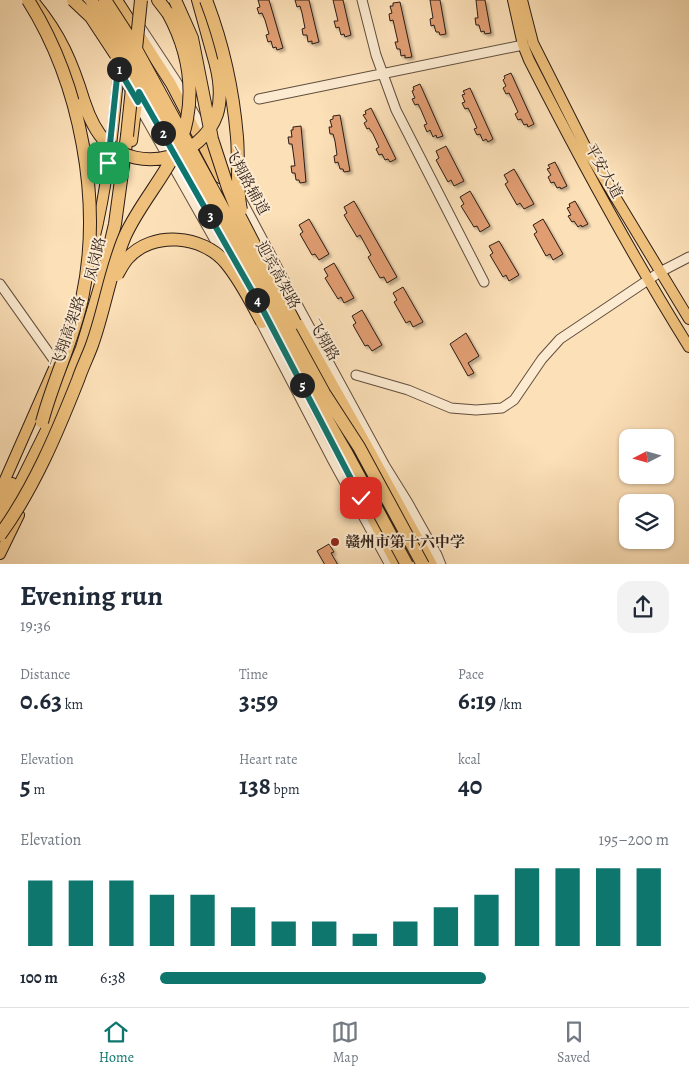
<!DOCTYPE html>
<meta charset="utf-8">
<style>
body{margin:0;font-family:Alegreya,"Noto Serif SC",serif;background:#f2f2f3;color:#1f2937;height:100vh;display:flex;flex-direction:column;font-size:19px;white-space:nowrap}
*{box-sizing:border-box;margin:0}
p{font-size:16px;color:#747a83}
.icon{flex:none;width:28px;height:28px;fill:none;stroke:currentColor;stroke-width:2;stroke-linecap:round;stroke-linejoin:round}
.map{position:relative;height:564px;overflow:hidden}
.drawer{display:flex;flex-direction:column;background:#fff;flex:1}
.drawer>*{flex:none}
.needle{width:32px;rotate:264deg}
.tools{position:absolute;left:619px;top:429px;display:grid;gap:10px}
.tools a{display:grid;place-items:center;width:55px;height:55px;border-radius:10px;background:#fff;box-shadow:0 1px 4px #0004;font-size:25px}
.pin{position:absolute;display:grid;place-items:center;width:42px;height:42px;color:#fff;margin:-21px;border-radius:10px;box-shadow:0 2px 8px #0006}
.km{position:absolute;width:25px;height:25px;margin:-12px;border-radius:50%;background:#222;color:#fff;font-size:14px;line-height:25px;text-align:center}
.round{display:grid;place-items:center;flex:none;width:52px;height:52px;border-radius:15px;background:#f2f2f3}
.summary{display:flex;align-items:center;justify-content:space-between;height:85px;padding:0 20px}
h1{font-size:28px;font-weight:700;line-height:38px}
.stats{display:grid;grid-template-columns:repeat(3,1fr);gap:8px;height:85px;padding:5px 20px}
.stats div{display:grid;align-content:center}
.stats b{font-size:25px;font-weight:700}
.stats small{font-size:14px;font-weight:400}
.stats p{font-size:14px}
.chart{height:140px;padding:10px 20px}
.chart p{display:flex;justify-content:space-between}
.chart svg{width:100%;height:90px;margin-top:5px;stroke:#0f766e;stroke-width:6}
ul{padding:0 20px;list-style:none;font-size:16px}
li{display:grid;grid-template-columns:80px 60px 1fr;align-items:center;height:38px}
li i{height:12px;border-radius:6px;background:#0f766e}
.menu{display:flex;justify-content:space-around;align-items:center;height:70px;border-top:1px solid #e0e1e3;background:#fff;font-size:14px;color:#747a83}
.menu a{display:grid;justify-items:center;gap:2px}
.menu .on{color:#0f766e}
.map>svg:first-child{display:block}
.building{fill:#e19d72;stroke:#2c1d16;filter:url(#shadow)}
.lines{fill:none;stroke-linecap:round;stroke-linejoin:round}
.minor-casing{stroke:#604e3e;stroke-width:11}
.major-casing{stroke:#2c1d16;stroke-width:12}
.highway-casing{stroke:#2c1d16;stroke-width:14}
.minor{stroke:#fdebd1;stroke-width:9}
.major{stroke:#eec07c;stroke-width:10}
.highway{stroke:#eec07c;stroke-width:12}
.highway-bridge-casing{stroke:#2c1d16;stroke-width:14;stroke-linecap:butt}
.highway-bridge{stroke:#eec07c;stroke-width:12}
.route-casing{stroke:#fff;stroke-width:10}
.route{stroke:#0f766e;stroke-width:6}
.poi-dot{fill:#8f2418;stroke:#fdebd1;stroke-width:2}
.labels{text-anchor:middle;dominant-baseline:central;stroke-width:4;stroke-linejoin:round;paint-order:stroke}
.street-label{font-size:15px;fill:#2c1d16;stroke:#fdebd1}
.poi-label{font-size:15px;font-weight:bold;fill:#2c1d16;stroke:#fdebd1;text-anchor:start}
</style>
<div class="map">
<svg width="689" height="565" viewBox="0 0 689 565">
<defs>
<filter id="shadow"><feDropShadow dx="2.5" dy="2.5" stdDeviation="1" flood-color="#0004"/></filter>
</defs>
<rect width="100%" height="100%" fill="#fce0b8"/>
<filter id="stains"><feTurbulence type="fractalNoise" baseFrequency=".004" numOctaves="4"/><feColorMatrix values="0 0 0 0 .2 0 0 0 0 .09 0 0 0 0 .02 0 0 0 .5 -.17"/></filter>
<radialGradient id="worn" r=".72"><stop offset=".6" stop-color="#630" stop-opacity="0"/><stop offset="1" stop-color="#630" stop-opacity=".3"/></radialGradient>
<!-- building -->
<path class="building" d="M258,0H269L283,48L277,50L276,47L273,48L271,41L268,42L266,35L269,34L265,20L262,13L259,14L257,8L260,7Z
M295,0H309L319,42L312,44V41L308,42L307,35H303L302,29L305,28L302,13L300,6L297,7Z
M333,0H343L351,35L345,37L344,34L341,35L339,27L336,28L334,21H338Z
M430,0H440L446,34L440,35L439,32H436L434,25L431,26L430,19L433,18Z
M476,0H485L491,33L485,34L484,31L481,32L479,25H476L475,18H478Z
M400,2L412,57L405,58V55L401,56L400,49H397L395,42H398L393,20L390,21L389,14L392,13L390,6H393V3Z
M511,73L534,124L528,127L527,124L524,125L521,119L518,120L515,114L518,112L512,99L509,93L506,94L503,88L506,86L503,80L505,78L504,76Z
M420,84L443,136L437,138L436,135L433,137L430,130L427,132L424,125L427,124L421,110L418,104L415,105L412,99L415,98L412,91L414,90L413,87Z
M470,88L493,139L488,142L486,139L483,141L480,134L477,135L474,129L477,128L471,114L468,108L465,109L462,103L465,102L462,95L465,94L463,91Z
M371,108L396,159L390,162L388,159L385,160L382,154L379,155L376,149L379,147L373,134L369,128L367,129L364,123L367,121L363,115L366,114L365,111Z
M340,115L350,171L344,172L343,169H340L338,162L335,163L334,156L337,155L335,141L333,134H330L329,127H332L330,120L333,119V116Z
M301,126L306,182L300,183L299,180H296L295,173H292L291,166H295L293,151L292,144H289L288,137H292L291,130H293V127Z
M446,146L464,181L454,186L451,180L448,182L436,160L439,158L436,151Z
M555,162L567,186L561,189L560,187L557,188L554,182L551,183L548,177L551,175L547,169L550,168L548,165Z
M514,169L534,204L524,209L520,203L517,205L505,184L508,182L504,175Z
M470,191L490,226L480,232L477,226L474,227L461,206L464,204L460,197Z
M354,201L397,277L387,283L384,277L380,278L368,257L371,255L360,235L357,237L344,215L347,213L344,207Z
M575,201L588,224L582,227L581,225L578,227L574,221L572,222L568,216L571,215L567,208L570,207L569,204Z
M309,219L329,254L319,260L315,254L312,255L300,234L303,232L299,225Z
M543,219L563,254L553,260L550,254L546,256L534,234L537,232L533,225Z
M499,241L519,275L509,281L506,275L503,277L490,255L493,253L489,246Z
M334,263L354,298L344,303L341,297L338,299L325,278L328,276L324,269Z
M403,287L423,322L413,327L410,321L406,323L394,302L397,300L393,293Z
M362,310L382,345L372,351L368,345L365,346L353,325L356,323L352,316Z
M466,333L479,356L468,363L474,373L468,376L450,344Z
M329,544L334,552L331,553L338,565H325L317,551Z"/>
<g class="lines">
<defs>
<path id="minor" d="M362,0L376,55L396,110L484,282
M141,28L176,81L207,137
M117,67L225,258
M259,99L523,45
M242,201L291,293L385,466L408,503L437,555L441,565
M0,284L56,363
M258,317L333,461L390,565
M356,375L408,390L451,408L476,410L502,408L514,400L542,359L560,339L660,272L689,257"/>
<path id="major" d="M117,0L171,84L220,178
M513,0L523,45L529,60C579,158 631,254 689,347
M522,0L533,43L588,152L689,319
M132,141L140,79
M92,248C109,183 115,114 121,47
M294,316L366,444L432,565
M313,407L397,565
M0,491L55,366
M0,554L19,515"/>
<path id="highway" d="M158,0L168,13
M198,0L216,65
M33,2C60,34 72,63 84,102
M0,507L12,484
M0,525L54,416L82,348L101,284L115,224L127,136"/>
</defs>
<!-- minor casing -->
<use href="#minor" class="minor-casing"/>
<!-- major casing -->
<use href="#major" class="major-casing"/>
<!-- highway casing -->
<use href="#highway" class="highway-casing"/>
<!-- minor -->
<use href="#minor" class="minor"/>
<!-- major -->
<use href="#major" class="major"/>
<!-- highway -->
<use href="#highway" class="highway"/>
<defs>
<path id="highway-bridge" d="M28,0C81,84 103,202 82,299C73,341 53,380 42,422
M73,0L91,17L116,55
M91,0L120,44L298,370L347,454L407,565
M105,0L131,40L324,393L359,447L423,565
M175,0L192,38L212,139L228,188L239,215L295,323
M206,0C223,44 233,90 237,137C239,161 236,186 241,210
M136,49L141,0
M84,102C89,117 95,131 106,142C140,175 202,158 217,114C222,97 220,81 216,65
M127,136L134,69
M117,275C120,270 123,264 127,259C152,230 203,235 226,263C241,281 251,302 262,322
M0,535C34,488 57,433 78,380C82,368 88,356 92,345C105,309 110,271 125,236C143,196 179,163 187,119C194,82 186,46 168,13"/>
</defs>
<!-- highway-bridge casing -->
<use href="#highway-bridge" class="highway-bridge-casing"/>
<!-- highway-bridge -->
<use href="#highway-bridge" class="highway-bridge"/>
</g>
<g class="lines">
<defs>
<path id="route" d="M108,163L118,68L138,102L139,92L264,312L361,498"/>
</defs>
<!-- route casing -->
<use href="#route" class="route-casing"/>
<!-- route -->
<use href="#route" class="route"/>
</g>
<!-- markers -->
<circle class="poi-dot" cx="335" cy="542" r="5"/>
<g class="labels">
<!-- street labels -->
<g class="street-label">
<text transform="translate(604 171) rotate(61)">平安大道</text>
<text transform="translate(247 181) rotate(61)">飞翔路辅道</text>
<text transform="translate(95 259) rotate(-76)">凤岗路</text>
<text transform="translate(278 275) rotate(61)">迎宾高架路</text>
<text transform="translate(68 332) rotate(-71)">飞翔高架路</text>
<text transform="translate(324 340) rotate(60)">飞翔路</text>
</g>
<!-- poi labels -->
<g class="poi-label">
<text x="345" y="542">赣州市第十六中学</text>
</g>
</g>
<rect width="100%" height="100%" filter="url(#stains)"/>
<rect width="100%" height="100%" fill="url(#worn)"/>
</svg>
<div class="tools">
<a><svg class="needle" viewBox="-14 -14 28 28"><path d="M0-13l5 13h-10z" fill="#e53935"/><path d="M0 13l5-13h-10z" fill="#747a83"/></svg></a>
<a><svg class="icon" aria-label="layers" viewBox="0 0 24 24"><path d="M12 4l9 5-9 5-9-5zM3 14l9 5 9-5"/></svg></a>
</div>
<div class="pin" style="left:108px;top:163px;background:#1e9e55"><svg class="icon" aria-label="arrive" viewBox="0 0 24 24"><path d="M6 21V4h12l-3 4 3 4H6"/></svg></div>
<div class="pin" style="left:361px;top:498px;background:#d93025"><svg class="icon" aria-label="check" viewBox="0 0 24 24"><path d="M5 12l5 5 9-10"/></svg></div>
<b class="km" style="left:119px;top:69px">1</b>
<b class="km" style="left:163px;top:133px">2</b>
<b class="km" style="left:210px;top:216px">3</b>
<b class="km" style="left:257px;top:300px">4</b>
<b class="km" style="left:302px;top:385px">5</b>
</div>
<section class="drawer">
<div class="summary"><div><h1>Evening run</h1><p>19:36</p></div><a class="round"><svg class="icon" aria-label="share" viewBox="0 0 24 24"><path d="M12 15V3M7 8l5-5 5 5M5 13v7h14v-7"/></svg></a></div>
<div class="stats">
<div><p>Distance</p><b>0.63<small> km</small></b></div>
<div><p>Time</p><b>3:59</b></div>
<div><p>Pace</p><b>6:19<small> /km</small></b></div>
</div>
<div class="stats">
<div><p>Elevation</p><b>5<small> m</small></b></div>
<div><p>Heart rate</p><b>138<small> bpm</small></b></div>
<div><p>kcal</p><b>40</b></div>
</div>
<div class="chart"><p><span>Elevation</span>195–200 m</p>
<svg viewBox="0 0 160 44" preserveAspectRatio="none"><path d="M5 44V12M15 44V12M25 44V12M35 44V19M45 44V19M55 44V25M65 44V32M75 44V32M85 44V38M95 44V32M105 44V25M115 44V19M125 44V6M135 44V6M145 44V6M155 44V6"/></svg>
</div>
<ul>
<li><b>100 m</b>6:38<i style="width:64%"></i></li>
</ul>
</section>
<nav class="menu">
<a class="on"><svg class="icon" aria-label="home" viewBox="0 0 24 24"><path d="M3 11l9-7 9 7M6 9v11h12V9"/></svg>Home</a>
<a><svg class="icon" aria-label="map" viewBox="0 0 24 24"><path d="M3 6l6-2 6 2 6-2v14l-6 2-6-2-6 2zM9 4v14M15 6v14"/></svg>Map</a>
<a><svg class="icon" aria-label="saved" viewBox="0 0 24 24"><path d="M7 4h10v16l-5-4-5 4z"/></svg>Saved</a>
</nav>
